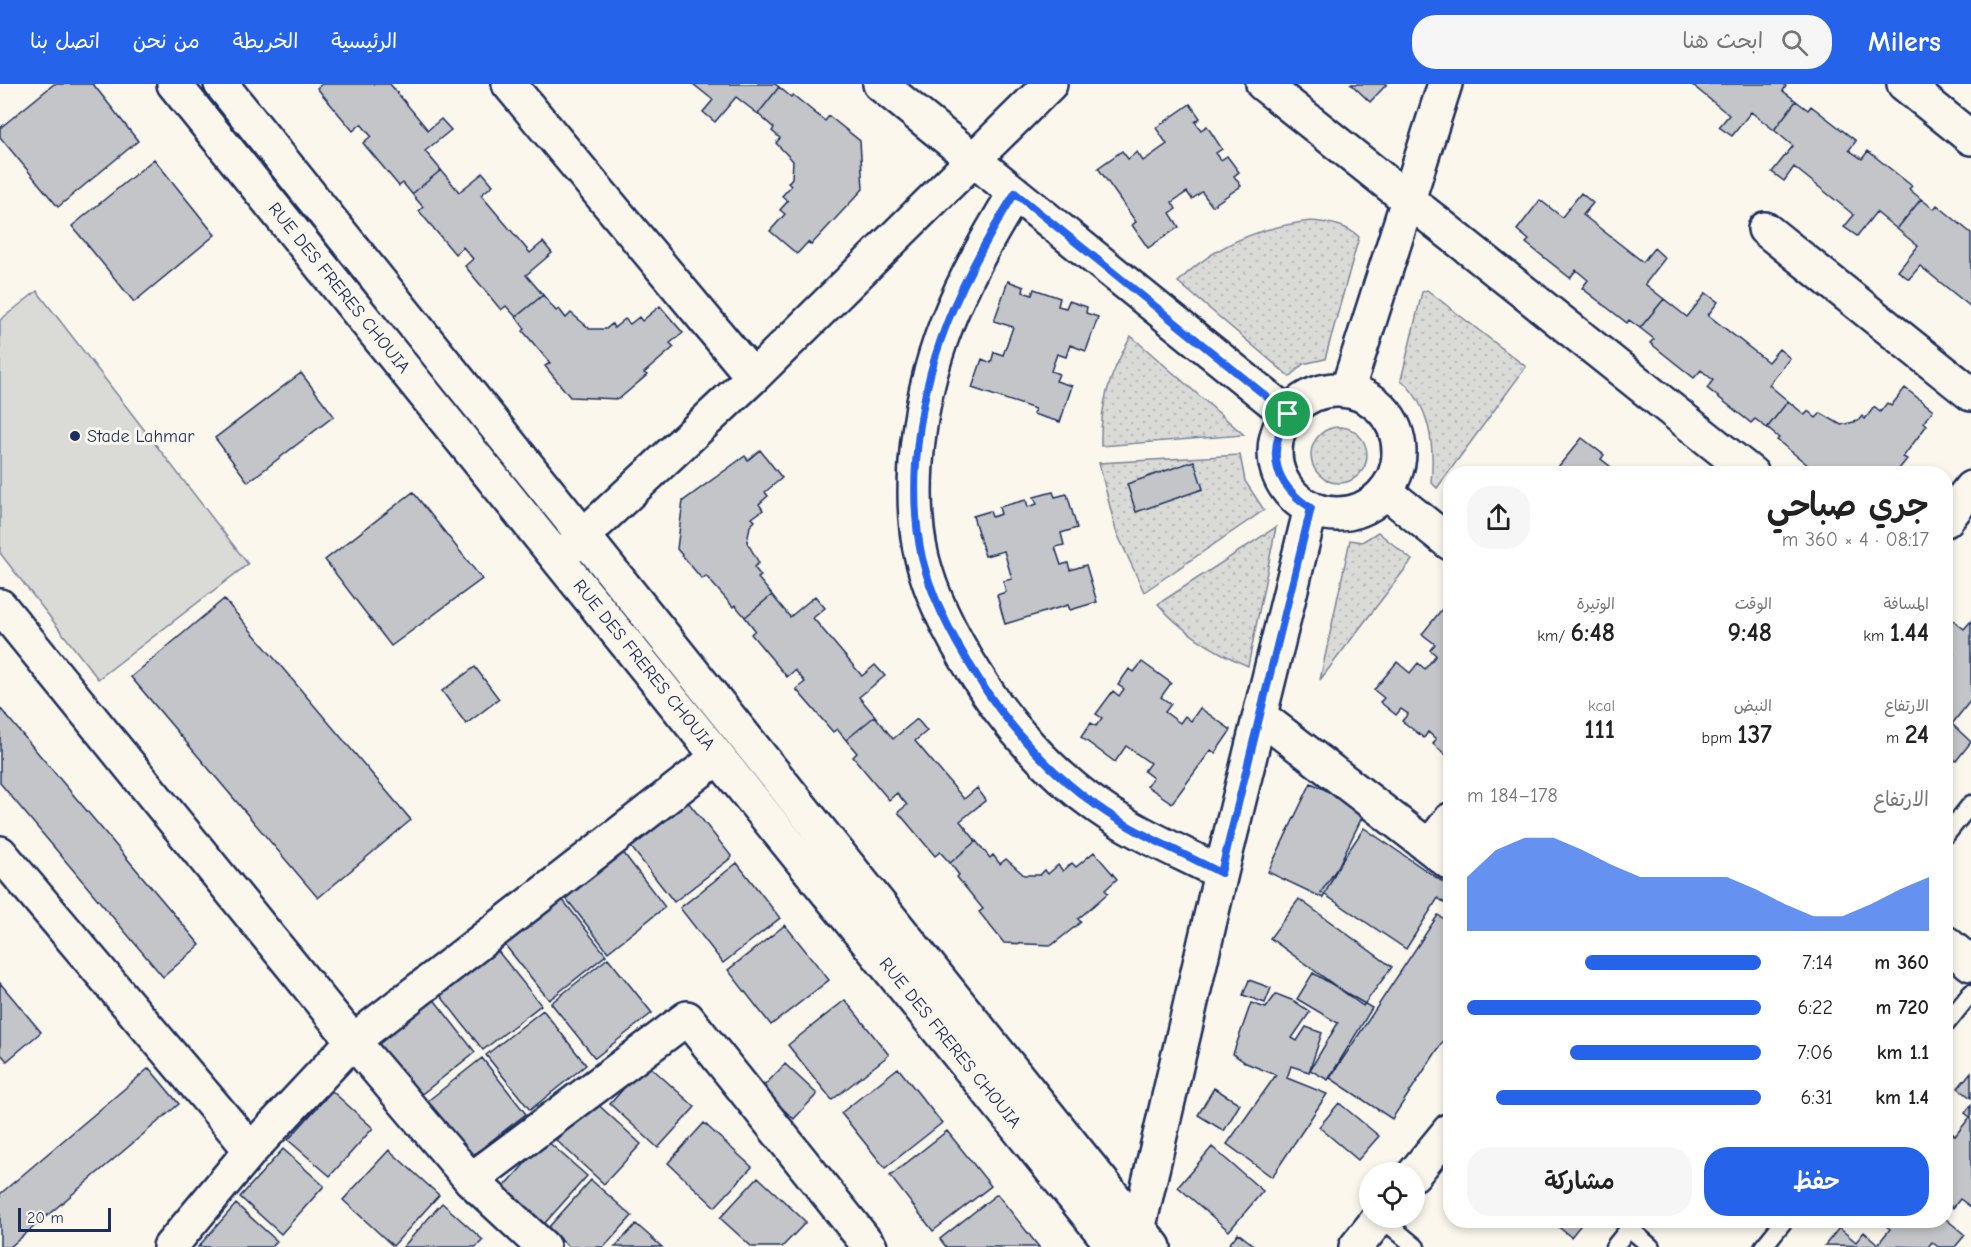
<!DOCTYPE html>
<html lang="ar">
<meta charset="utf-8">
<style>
body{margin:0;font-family:"Comic Neue","Playpen Sans Arabic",sans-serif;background:#f6f6f6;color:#222;direction:rtl;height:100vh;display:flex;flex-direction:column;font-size:22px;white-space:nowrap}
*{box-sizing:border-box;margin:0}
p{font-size:20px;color:#767676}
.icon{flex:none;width:33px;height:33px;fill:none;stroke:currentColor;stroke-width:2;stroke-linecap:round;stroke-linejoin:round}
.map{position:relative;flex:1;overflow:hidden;direction:ltr}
.side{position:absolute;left:1443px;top:382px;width:510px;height:762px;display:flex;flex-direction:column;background:#fff;border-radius:24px;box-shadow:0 3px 9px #0003;direction:rtl}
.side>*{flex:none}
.tools{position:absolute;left:1359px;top:1078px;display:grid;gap:12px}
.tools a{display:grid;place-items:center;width:66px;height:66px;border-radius:50%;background:#fff;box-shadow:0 3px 9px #0003;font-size:30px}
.scale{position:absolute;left:18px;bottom:15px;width:93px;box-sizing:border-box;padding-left:6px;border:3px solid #1b2f5e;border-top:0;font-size:16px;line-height:21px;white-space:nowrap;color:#1b2f5e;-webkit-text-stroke:4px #fbf7ec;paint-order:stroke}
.pin{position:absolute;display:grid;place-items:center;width:51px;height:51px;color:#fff;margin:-26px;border:3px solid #fff;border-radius:50%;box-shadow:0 2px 6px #0007}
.round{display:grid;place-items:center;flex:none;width:63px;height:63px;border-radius:24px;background:#f6f6f6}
.summary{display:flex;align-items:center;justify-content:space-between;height:102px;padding:0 24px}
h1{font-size:33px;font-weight:600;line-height:45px}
.metrics{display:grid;grid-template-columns:repeat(3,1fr);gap:9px;height:102px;padding:6px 24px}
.metrics div{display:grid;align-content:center}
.metrics b{font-size:26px;font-weight:600}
.metrics small{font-size:16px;font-weight:400}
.metrics p{font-size:16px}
.chart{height:168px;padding:12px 24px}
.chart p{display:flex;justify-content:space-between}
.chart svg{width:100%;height:108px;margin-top:6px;fill:#2563eb;opacity:.7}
.cta{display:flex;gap:12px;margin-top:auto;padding:12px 24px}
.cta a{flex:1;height:69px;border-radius:24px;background:#2563eb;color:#fff;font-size:24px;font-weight:600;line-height:69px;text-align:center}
.cta a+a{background:#f6f6f6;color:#222}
ul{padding:0 24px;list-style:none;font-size:20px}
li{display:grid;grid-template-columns:96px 72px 1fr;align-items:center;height:45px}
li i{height:15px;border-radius:8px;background:#2563eb}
header{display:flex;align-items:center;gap:36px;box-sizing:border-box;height:84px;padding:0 30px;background:#2563eb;color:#fff}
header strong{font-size:28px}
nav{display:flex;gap:33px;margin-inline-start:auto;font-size:21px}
.search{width:420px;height:54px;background:#f6f6f6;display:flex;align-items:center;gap:15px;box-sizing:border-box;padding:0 21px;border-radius:24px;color:#767676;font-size:22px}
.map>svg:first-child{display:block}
.grass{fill:url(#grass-dots);stroke:#7a849a;stroke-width:1.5}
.pitch{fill:#dadad7;stroke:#7a849a;stroke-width:1.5}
.building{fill:#c3c5c9;stroke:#1b2f5e;stroke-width:1.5}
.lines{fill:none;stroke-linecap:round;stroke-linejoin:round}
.service-casing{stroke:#1b2f5e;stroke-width:21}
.minor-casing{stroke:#1b2f5e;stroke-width:38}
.service{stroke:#fbf7ec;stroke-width:16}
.minor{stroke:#fbf7ec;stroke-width:33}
.route-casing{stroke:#fff;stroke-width:12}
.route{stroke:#2563eb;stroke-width:8}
.poi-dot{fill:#1b2f5e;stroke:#fbf7ec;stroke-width:2}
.labels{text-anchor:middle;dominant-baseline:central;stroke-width:6;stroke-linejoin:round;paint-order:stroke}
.street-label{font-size:18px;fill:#1b2f5e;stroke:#fbf7ec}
.poi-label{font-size:18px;fill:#1b2f5e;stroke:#fbf7ec;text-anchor:start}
</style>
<header>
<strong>Milers</strong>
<div class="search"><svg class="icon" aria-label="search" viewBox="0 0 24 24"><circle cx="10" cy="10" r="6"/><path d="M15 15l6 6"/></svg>ابحث هنا</div>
<nav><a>الرئيسية</a><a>الخريطة</a><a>من نحن</a><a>اتصل بنا</a></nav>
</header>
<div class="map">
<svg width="1971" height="1163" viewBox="0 0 1971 1163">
<defs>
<pattern id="grass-dots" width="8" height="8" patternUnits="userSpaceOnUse" patternTransform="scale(1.5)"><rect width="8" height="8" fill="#dadad7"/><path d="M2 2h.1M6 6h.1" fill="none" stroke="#babbbb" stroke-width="1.8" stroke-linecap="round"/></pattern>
</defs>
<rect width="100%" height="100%" fill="#fbf7ec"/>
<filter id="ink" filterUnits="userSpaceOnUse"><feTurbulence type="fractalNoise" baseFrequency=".0167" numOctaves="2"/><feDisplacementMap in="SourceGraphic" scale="12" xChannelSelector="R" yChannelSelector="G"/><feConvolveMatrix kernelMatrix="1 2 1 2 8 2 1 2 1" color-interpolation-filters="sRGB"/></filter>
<g filter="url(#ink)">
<!-- grass -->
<path class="grass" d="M1311,137C1329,139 1345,140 1359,153L1325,275L1303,280L1290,293L1178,198C1214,161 1260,143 1311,137Z
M1427,206L1526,283L1437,404L1431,398C1435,362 1430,321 1401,296L1422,208Z
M1131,252L1244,351L1101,362C1100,318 1110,290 1131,252Z
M1311 371a28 28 0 1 1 56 0a28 28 0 1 1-56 0Z
M1240,371L1245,397L1264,426L1144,508L1116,447L1099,379Z
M1276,443L1248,582C1215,568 1182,548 1158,520Z
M1378,448L1412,476L1320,596L1350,456L1362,458Z"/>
<!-- pitch -->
<path class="pitch" d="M37,207L248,480L98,595L0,469V236Z"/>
<!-- building -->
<path class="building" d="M54,0H93L138,57L58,123L0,53V44Z
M322,0H390L428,46L441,35L451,46L425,67L441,86L412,110L403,99L399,102L363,59L371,52L361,40L353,47L317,4Z
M693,0H775L779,3L758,30L736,13L715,38L703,28L713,16Z
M1351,0H1387L1370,18Z
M1691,0H1784L1786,2L1783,7L1796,17L1774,46L1751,28L1732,52L1719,43L1729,31Z
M779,3L791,13L793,11L825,37L829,32L860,57L863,105L811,161L808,158L797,170L770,147L785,130L780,126L788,117L782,112L791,102L788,99L792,94L793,77L776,59L780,54L772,47L774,44L758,30Z
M1796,17L1808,26L1811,22L1856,57L1849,66L1862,75L1868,67L1912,102L1909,105L1921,115L1897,145L1876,128L1857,152L1844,143L1854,131L1794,83L1784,97L1772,88L1793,62L1774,46Z
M1190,20L1200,34L1195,38L1201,46L1207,42L1222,65L1216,69L1221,76L1227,72L1239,88L1234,92L1241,102L1212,122L1202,108L1192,115L1187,108L1172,118L1176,125L1170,129L1179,143L1148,164L1132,141L1136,138L1098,84L1122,67L1128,75L1137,68L1143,77L1167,60L1156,44Z
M154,75L215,151L134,218L72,142Z
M441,86L459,108L483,89L493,101L481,111L530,169L543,158L552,169L526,191L543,211L516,233L506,222L501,226L465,182L473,175L463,163L455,170L419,127L423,123L412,110Z
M1581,109L1593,119L1583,131L1643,178L1654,164L1665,174L1645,200L1664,215L1640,244L1629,236L1627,239L1582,204L1588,196L1576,186L1570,194L1526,159L1529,156L1517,146L1540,116L1562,133Z
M1921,115L1934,125L1937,121L1971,149V223L1920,182L1909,195L1898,187L1918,162L1897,145Z
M1008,197L1024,203L1023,208L1032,211L1034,205L1060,214L1058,222L1066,224L1069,217L1087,223L1086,229L1098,233L1086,267L1070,261L1066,273L1057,270L1051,287L1059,290L1056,297L1072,302L1060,338L1033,330L1035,325L972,304L982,275L991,279L994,268L1003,271L1013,243L994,237Z
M1706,209L1718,218L1708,231L1768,278L1779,265L1790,274L1769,301L1788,317L1767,344L1755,335L1751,339L1707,304L1713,296L1701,286L1694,294L1650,259L1654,255L1640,244L1664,215L1687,233Z
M543,211L556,227L559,225L566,234L571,229L590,245H606L612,240L614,244L625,235L630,240L639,233L642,237L660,222L683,249L670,259L674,263L644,289L647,291L619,315L570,313L545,282L550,279L523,247L525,245L516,233Z
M301,289L334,332L248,398L215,354Z
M1905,304L1933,326L1924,338L1927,341L1903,373L1907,375L1895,390H1810L1805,386L1809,382L1777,356L1779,354L1767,344L1788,317L1805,331L1808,327L1816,334L1821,329L1841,341L1858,337L1862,332L1865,335L1874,323L1880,328L1887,319L1891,322Z
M1582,354L1604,371L1601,375L1620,390H1567L1558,383Z
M760,366L782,394L765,408L768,412L759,420L763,426L752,434L755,437L750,442L747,458L759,479L754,483L761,492L758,494L772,511L745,533L735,521L733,523L706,492L702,495L677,465L683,417L745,372L748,376Z
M1194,377L1203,405L1136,428L1127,400Z
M413,408L482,495L391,562L325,476Z
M1053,408L1055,413L1067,410L1077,444L1061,449L1064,461L1055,463L1061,481L1068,479L1070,486L1086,481L1097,518L1070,526L1068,521L1005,540L997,511L1006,508L1003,497L1012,495L1004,467L985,472L973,432L990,427L992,433L1001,430L999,423L1026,416L1028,423L1037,420L1034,413Z
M772,511L790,533L815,512L825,524L813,534L862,592L875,581L885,592L859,613L875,632L846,656L837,645L833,648L796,605L805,598L795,586L787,593L751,550L755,546L745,533Z
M224,515L411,736L318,814L131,593Z
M1446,520L1450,523V665L1446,671L1433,660L1436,655L1428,648L1424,654L1402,637L1408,630L1401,625L1396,631L1380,618L1384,614L1374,606L1397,578L1410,589L1418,579L1425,585L1436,571L1430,566L1435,560L1422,550Z
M1947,531L1964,545L1971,537V616L1952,640L1971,658L1956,677L1947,669L1946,671V581L1954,570L1946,563Z
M1142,578L1171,599L1161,613L1171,620L1165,628L1180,639L1185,632L1191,637L1200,624L1231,646L1215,669L1211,666L1172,719L1147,702L1153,694L1144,687L1150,679L1126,662L1115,678L1081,653L1091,639L1096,642L1102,634L1096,630L1113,607L1119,612L1124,605L1118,601L1129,585L1134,588Z
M475,583L499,615L466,640L442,607Z
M0,624L200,861L163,893L0,699Z
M875,632L893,655L917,635L927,647L915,657L964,715L977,704L986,716L960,737L976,757L950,779L940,768L935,772L898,728L907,721L897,709L889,716L853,673L857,669L846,656Z
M1311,699L1366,725L1323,814L1268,788Z
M688,718L732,773L674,818L631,763Z
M1364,744L1450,803V823L1438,814L1406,865L1321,808Z
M976,757L990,774L993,771L1000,780L1006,775L1024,791H1040L1045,786L1048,790L1058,781L1063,787L1072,779L1076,783L1094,768L1117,795L1105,806L1108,809L1078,835L1081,838L1052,861L1004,859L979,828L983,825L957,793L959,791L950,779Z
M622,767L665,823L608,868L565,813Z
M737,779L780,834L723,879L680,824Z
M562,815L606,871L549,916L505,861Z
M1299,815L1392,883L1363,922L1270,854Z
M1438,831L1450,839V947L1392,1035L1330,994Z
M785,841L829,896L771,941L728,886Z
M497,866L541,921L483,966L440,911Z
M608,874L652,929L595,974L551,919Z
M1313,889L1372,924L1328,996L1310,986L1338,939L1297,915Z
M1249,896L1271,904L1265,919L1243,911Z
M0,899L41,948L7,977L0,969Z
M1276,910L1294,917L1310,928L1292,954L1297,957L1306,943L1322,949L1309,988L1291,982L1287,994L1327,1010L1272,1093L1227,1060L1276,991L1246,979L1233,970L1251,919L1266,924Z
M432,913L475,968L418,1013L374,958Z
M845,916L889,971L832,1016L788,961Z
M543,926L586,981L530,1026L486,971Z
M482,974L526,1030L469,1074L425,1019Z
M646,979L695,1023L658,1064L610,1020Z
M785,980L817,1010L794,1035L761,1005Z
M149,984L179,1020L10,1163H0V1110Z
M898,984L942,1039L885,1084L841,1029Z
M1971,988V1014L1958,1004Z
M1214,1004L1240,1020L1224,1047L1198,1031Z
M332,1007L373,1044L330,1092L288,1056Z
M593,1016L641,1060L604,1100L556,1056Z
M1339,1019L1379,1052L1358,1076L1319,1043Z
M1971,1021V1123L1960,1115L1953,1124L1946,1118V1053L1950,1047L1955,1052L1970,1033L1965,1029Z
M704,1039L752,1083L715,1123L668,1079Z
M947,1047L991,1102L933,1147L890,1092Z
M546,1056L587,1092L544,1140L503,1104Z
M1212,1063L1263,1107L1229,1147L1178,1103Z
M283,1065L324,1102L281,1150L240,1113Z
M389,1066L439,1111L393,1162L343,1116Z
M758,1093L806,1138L782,1163H752L720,1134Z
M591,1096L632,1132L604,1163H569L548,1144Z
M997,1110L1039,1163H946L940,1155Z
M442,1119L483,1156L476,1163H403Z
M236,1120L277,1157L271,1163H198Z
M1946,1135L1965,1151L1955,1163H1938L1932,1158L1928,1163L1825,1161L1839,1144L1856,1158L1864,1148L1878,1160L1890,1145L1880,1137Z
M1551,1137H1584L1571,1153Z
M636,1140L662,1163H615Z
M1238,1149L1256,1163H1227Z"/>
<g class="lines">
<defs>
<path id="service" d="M1946,751L1971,720
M1946,940L1971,909
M1381,1134L1416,1163
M1629,1144L1651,1163
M1614,1163L1635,1137
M1763,1163L1784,1137"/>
<path id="minor" d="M174,0L1114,1163
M221,0L1154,1163
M509,0L753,293
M880,0L1288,330
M1263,0L1752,390
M1904,0L1971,54
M1015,109C960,198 923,273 916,379C914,411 914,442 922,474C932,515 952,553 975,589C1005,639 1049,688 1097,722C1136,750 1179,767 1221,789
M1765,145L1971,310
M1275 368a62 62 0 1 1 124 0a62 62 0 1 1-124 0Z
M1347,307L1445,0
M1385,407L1450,459
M1946,436L1971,404
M568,466L753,293L1050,0
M0,522L353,957L471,1096L543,1163
M1260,632L1450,779
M1430,762L1450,736
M0,769L251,1066
M1946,859L1971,880
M1414,1090L1450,1046
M471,1096L687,934L870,1163
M1135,1159L1221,789L1311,424
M170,1163L251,1066L353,957L718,673
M1356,1163L1379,1134"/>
</defs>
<!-- service casing -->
<use href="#service" class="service-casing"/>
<!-- minor casing -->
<use href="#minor" class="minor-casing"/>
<!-- service -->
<use href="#service" class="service"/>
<!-- minor -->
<use href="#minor" class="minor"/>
</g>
</g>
<g class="lines" filter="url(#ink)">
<defs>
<path id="route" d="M1015,109L1288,330C1266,369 1274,400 1311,424L1221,789C1179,767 1136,750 1097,722C1049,688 1005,639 975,589C952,553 932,515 922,474C915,442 914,411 916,379C923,273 960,198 1015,109Z"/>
</defs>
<!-- route casing -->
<use href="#route" class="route-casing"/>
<!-- route -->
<use href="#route" class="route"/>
</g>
<!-- markers -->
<circle class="poi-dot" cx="75" cy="352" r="6"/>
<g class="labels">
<!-- street labels -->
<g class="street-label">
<text transform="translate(339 204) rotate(51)">RUE DES FRERES CHOUIA</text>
<text transform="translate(644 581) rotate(51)">RUE DES FRERES CHOUIA</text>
<text transform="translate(950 959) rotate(51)">RUE DES FRERES CHOUIA</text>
</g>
<!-- poi labels -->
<g class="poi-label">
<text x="87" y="352">Stade Lahmar</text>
</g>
</g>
</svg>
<div class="tools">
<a><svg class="icon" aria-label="locate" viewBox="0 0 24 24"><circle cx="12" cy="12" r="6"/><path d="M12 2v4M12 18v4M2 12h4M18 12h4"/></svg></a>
</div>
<div class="scale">20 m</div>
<div class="pin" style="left:1288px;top:330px;background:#1e9e55"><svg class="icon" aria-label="arrive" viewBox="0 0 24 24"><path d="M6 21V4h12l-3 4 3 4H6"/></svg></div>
<section class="side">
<div class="summary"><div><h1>جري صباحي</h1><p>08:17 · 4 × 360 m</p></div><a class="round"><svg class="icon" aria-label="share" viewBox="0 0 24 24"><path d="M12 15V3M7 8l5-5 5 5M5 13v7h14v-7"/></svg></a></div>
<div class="metrics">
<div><p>المسافة</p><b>1.44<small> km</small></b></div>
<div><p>الوقت</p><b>9:48</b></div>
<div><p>الوتيرة</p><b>6:48<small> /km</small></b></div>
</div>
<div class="metrics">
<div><p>الارتفاع</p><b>24<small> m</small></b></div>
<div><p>النبض</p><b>137<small> bpm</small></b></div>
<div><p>kcal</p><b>111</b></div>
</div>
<div class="chart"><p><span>الارتفاع</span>178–184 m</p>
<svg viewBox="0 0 160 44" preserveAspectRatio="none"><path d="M0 44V22L10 11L20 6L30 6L40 11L50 17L60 22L70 22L80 22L90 22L100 27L110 33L120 38L130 38L140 33L150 27L160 22V44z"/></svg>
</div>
<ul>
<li><b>360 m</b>7:14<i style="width:60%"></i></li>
<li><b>720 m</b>6:22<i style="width:100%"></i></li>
<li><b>1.1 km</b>7:06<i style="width:65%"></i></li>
<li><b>1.4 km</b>6:31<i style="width:90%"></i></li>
</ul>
<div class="cta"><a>حفظ</a><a>مشاركة</a></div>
</section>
</div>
